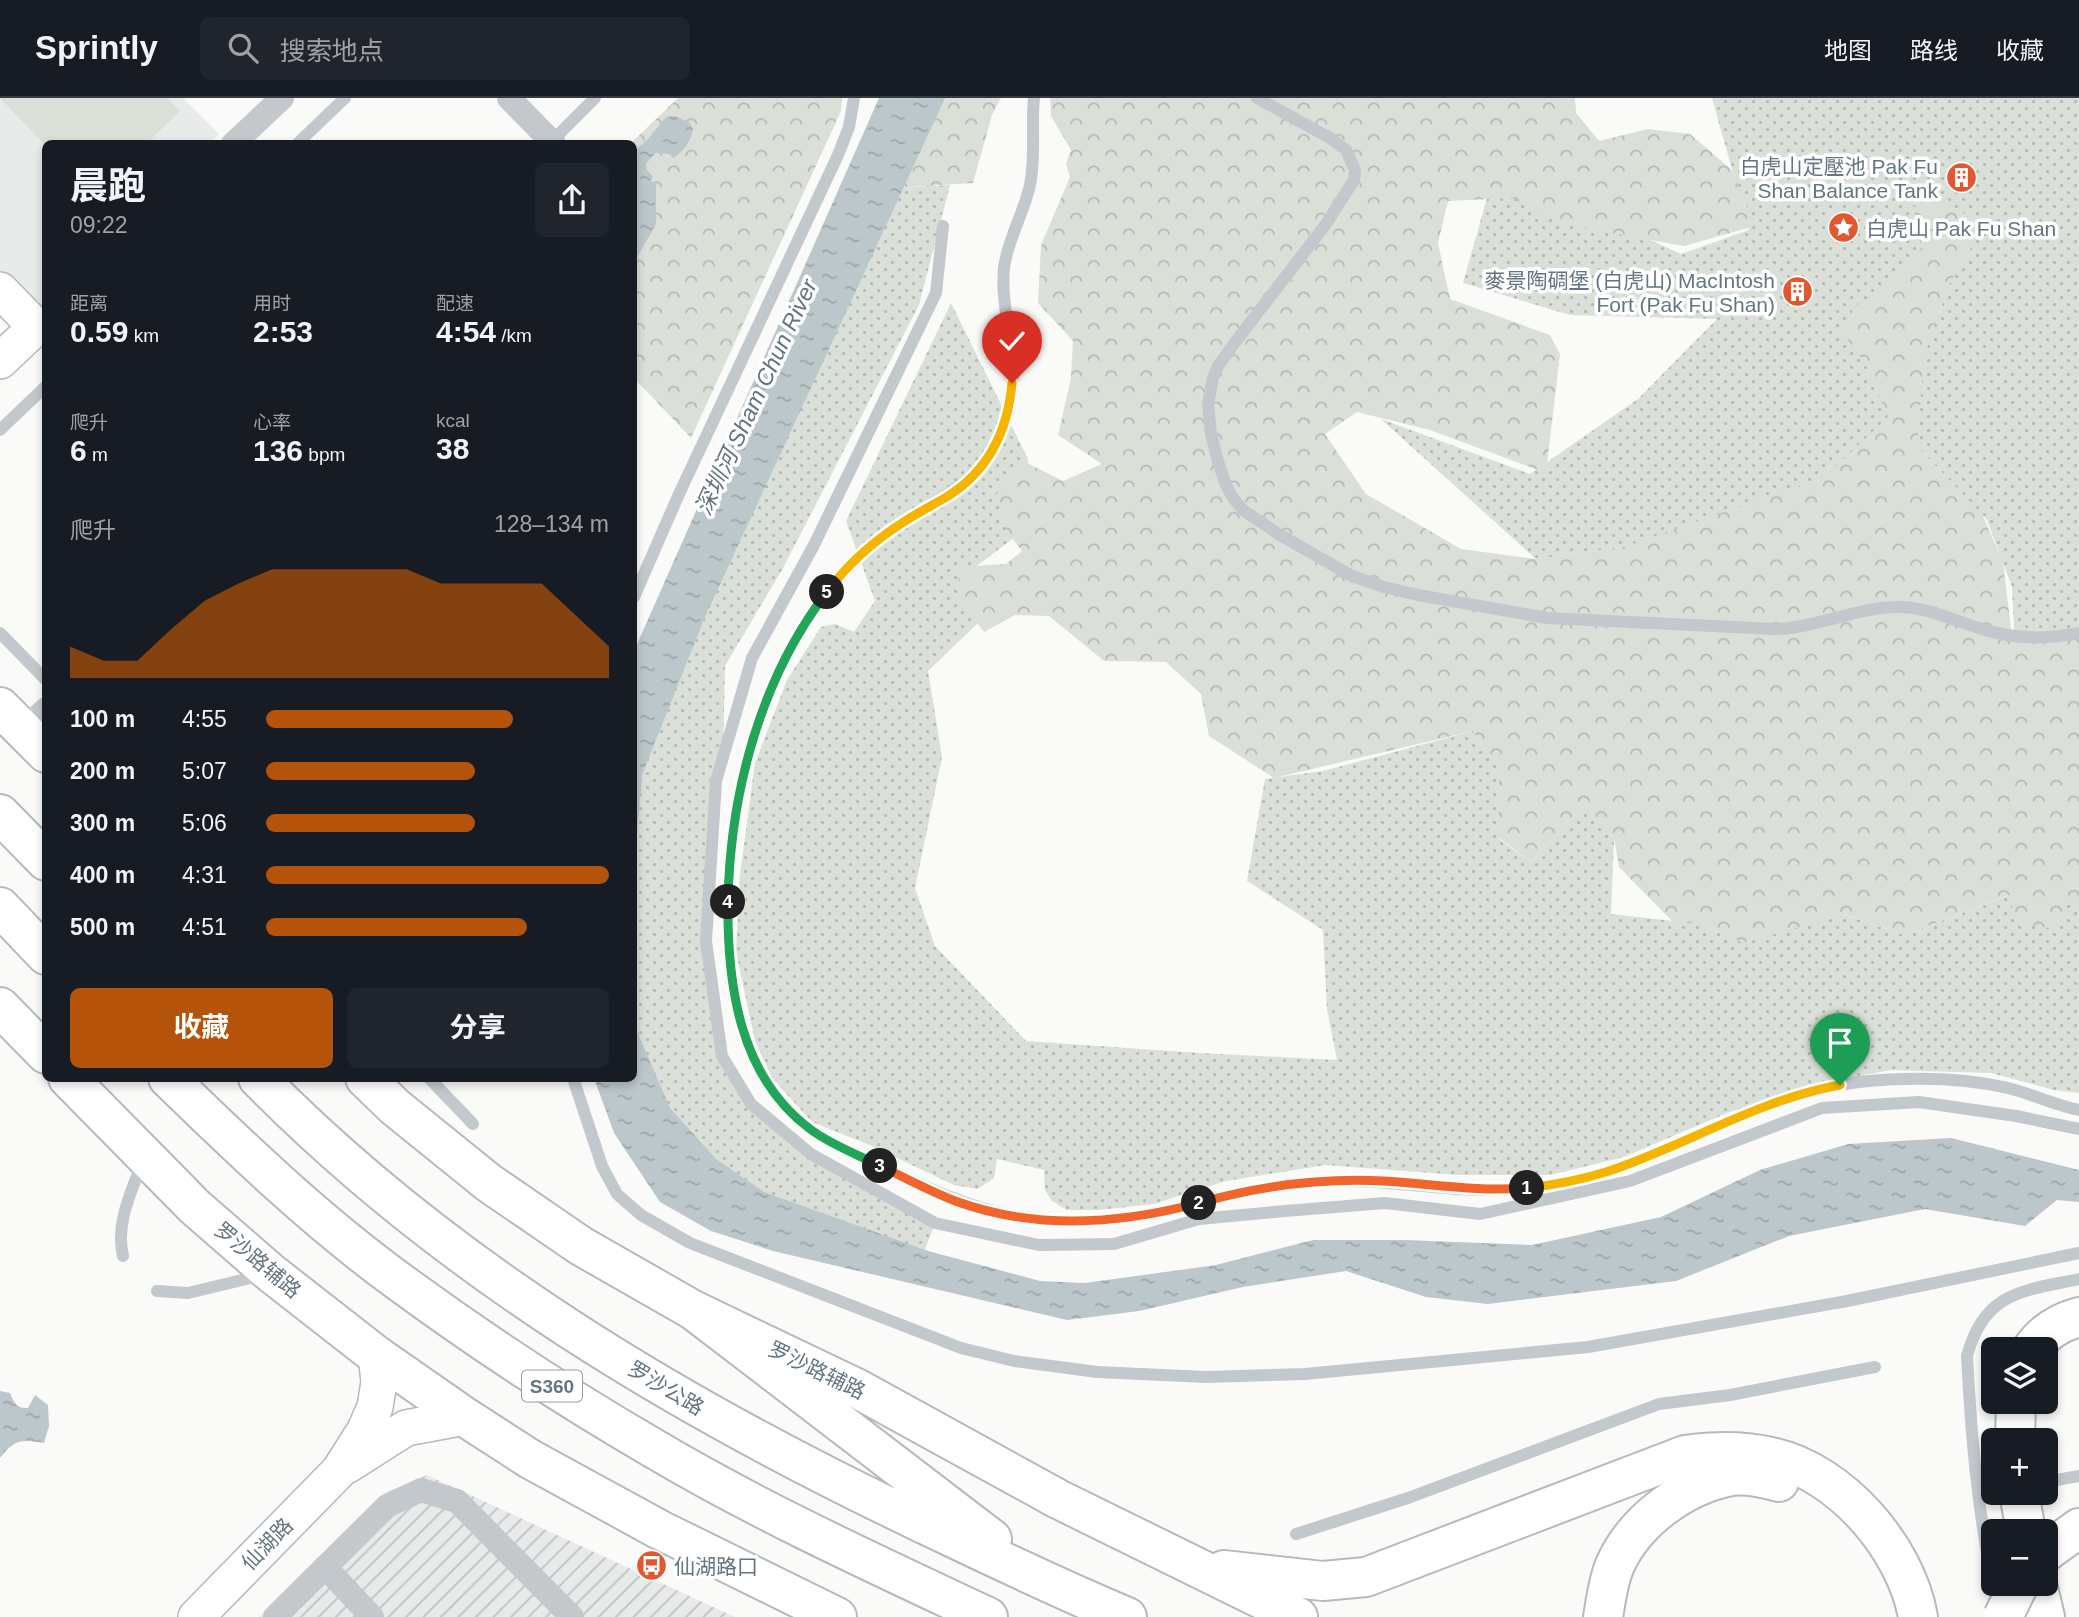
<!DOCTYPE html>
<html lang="zh">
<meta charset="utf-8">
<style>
body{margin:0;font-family:Arial,"Noto Sans SC",sans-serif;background:#20242c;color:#f1f3f6;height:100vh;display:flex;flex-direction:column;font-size:26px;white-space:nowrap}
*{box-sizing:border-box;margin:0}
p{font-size:23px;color:#9ea1a6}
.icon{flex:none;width:38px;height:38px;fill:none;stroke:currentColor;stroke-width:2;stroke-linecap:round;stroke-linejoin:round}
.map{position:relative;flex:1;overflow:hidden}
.side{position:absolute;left:42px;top:42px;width:595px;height:942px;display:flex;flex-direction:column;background:#171b24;border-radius:10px;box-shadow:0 4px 10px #0003}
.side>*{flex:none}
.tools{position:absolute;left:1981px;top:1239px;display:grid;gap:14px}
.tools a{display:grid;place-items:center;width:77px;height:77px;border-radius:10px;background:#171b24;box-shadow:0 4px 10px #0003;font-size:35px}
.pin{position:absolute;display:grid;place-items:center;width:60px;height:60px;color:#fff;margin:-72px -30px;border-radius:50% 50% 50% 0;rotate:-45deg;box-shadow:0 0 7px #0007}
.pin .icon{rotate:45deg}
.km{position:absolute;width:35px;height:35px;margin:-18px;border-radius:50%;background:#222;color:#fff;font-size:19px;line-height:35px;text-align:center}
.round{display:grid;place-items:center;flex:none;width:74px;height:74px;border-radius:10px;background:#20242c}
.head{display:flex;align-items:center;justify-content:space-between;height:119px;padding:0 28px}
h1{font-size:38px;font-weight:700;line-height:52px}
.stats{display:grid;grid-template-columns:repeat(3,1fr);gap:10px;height:119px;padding:7px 28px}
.stats div{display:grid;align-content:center}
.stats b{font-size:30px;font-weight:700}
.stats small{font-size:19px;font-weight:400}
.stats p{font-size:19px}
.chart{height:196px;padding:14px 28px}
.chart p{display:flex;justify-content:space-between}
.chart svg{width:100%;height:126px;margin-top:7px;fill:#b45309;opacity:.7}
.action{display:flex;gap:14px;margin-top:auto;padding:14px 28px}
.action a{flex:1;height:80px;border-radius:10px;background:#b45309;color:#fff;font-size:28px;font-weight:700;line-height:80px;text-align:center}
.action a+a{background:#20242c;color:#f1f3f6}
ul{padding:0 28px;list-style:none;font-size:23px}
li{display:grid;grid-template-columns:112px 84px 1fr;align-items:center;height:52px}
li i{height:18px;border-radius:9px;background:#b45309}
header{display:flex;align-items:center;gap:42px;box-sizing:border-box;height:98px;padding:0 35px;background:#171b24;border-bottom:2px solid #363941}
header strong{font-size:33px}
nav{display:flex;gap:38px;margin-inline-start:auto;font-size:24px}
.search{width:490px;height:63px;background:#20242c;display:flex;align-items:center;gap:18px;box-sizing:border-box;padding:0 24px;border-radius:10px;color:#9ea1a6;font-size:26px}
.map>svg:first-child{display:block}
.built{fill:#e8e9e9}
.industrial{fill:url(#industrial-furrows)}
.grass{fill:url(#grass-dots)}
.forest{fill:url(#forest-crowns)}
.pitch{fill:#dadfd7}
.water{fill:url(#water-ripples)}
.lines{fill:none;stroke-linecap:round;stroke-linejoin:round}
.secondary-casing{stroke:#b3babf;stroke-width:38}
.primary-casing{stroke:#b5babe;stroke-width:42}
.highway-casing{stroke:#b4b9bd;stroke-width:42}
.lane{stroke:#c3c8cc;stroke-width:12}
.street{stroke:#c3c8cc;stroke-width:24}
.secondary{stroke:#fff;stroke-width:35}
.primary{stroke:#fff;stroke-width:38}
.highway{stroke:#fff;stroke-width:38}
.highway-bridge-casing{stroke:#b4b9bd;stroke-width:42;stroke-linecap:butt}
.highway-bridge{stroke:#fff;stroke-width:38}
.split-1-casing{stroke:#fff;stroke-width:14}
.split-2-casing{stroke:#fff;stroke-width:14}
.split-3-casing{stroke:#fff;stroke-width:14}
.split-4-casing{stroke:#fff;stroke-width:14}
.split-5-casing{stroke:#fff;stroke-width:14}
.split-6-casing{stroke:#fff;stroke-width:14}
.split-1{stroke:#f5b400;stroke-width:9}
.split-2{stroke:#f0652b;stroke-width:9}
.split-3{stroke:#f0652b;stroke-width:9}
.split-4{stroke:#22a559;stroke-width:9}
.split-5{stroke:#22a559;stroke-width:9}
.split-6{stroke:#f5b400;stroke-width:9}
.labels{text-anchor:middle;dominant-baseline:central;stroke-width:7;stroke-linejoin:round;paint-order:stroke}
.shield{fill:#fff;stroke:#939fa8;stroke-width:2}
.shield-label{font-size:19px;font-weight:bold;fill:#657683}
.poi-label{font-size:21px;fill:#657683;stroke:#fff;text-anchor:end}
.street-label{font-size:21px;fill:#657683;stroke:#fff}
.water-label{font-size:23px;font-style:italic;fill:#60757c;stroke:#fff}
</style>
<header>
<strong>Sprintly</strong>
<div class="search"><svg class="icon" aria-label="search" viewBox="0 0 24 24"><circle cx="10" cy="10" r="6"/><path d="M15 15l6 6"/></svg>搜索地点</div>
<nav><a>地图</a><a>路线</a><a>收藏</a></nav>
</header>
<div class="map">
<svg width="2079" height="1519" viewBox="0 0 2079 1519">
<defs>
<pattern id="industrial-furrows" width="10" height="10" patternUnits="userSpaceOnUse" patternTransform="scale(1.75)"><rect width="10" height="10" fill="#e8e9e9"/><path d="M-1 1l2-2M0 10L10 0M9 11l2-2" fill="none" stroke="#c0c1c2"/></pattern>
<pattern id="grass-dots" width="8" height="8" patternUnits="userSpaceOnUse" patternTransform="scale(1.75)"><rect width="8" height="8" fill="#dadfd7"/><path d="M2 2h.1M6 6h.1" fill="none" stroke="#b4b9b4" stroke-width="1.8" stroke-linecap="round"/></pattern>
<pattern id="forest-crowns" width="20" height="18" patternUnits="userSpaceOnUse" patternTransform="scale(1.75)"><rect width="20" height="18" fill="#dadfd7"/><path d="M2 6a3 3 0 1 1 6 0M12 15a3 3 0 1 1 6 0" fill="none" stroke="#b4b9b4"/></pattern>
<pattern id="water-ripples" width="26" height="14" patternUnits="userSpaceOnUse" patternTransform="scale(1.75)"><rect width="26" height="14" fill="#bbc7cb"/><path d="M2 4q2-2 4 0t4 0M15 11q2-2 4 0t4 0" fill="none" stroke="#9ca6aa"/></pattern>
</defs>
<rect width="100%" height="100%" fill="#fafaf8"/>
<!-- built -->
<path class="built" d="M0,0H183L219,36L209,45L46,46V206L38,214L0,175Z"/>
<!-- industrial -->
<path class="industrial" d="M427,1377L735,1519H259L383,1396Z"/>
<!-- grass -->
<path class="grass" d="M1712,0H2079V550L2016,573L2012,489L1987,422L1917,348L1634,448L1536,461L1381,321L1530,376L1638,301L1717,221L1570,217L1463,185L1489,93L1545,94L1681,156L1749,132Z
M950,87L919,207L783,470L725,568L723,659L706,843L728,968L766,1019L828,1065L935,1125L919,1167L780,1132L634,980V626L879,91Z
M951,205L1028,361L1027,430L974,470L979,524L928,573L942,659L915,790L935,848L1026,943L1200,955L1337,962L1327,911L1323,832L1247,783L1265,681L1323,673L1473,633L1499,672V741L1531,764L1585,706L1614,740L1611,816L1699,826L1744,845L1840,815L1904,837L2010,797L2079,805V995L2054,992L1991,975L1890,972L1814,987L1727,1015L1624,1059L1550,1077H1459L1325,1067L1226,1083L1154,1106L1099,1112H1067L1052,1103L1045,1092L1044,1072L997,1061L994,1080L978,1091L954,1087L872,1048L812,1024L772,980L755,943L736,854L740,776L755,665L787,582L821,529L835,526L854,534L875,503L846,423Z"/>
<!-- forest -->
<path class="forest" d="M678,0H842L841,13L691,340L634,280V46H630Z
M925,0H1001L992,17L973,85L879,91Z
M1050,0H1575L1576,15L1599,43L1648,31L1690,36L1732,72L1755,128L1684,148L1560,126L1513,100L1448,103L1438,145L1450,201L1550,237L1560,256L1546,375L1430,332L1357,314L1325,336L1366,396L1461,451L1536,461L1624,449L1824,379L1888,319L1865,265L1839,230L1859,205L1884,192L1922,149L1913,109L1945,104L1972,120L1971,150L1950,185L1924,259L1917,348L1982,416L2003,464L2011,531L2079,535V807L2068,805L2059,832L2016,824L2009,797L1904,837L1844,816L1744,845L1699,826L1672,823L1619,769L1614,740L1585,706L1531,764L1499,740V672L1473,633L1274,680L1209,638L1201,596L1166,564L1104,563L1049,518L1015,517L984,534L961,503L957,469L1006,466L1022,453L1008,435L996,397L1023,363L1063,383L1102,366L1058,337L1071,280L1073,243L1038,205L1041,147L1070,79L1066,66L1071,52L1051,18Z"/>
<!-- pitch -->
<path class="pitch" d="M0,0H167L180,13L147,45L45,47Z"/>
<!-- water -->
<path class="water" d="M879,0H945L705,519L642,677L634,773V553Z
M675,18L689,24L693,31C690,45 685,51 674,60L669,56L655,55L646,66L647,72L653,79L650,83L656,86V126L636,161L634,160V54L648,41L666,19Z
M634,845L636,931L670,1010L716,1061L764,1094L928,1153L1040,1183L1085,1185L1216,1167L1313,1142H1405L1532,1147L1661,1119L1760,1072L1848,1046L1951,1040L2079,1072V1104L2057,1102L2025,1128L1925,1111L1789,1138L1676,1183L1488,1206L1426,1199L1346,1173L1243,1189L1139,1213L1067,1222L773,1153L711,1133L660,1104L614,1035L594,980H634Z
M0,1293L10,1295C14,1305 17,1311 28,1310L35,1297L48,1307L49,1328L44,1345C22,1341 14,1341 0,1360Z"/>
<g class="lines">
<defs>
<path id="secondary" d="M0,192L36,229L0,263
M348,1367L406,1330L465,1319
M196,1519L339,1373L365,1332L375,1309L379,1284L376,1257"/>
<path id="primary" d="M0,609L46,655
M0,909L46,956
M68,980L195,1109L271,1175L376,1257L465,1319L530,1361L660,1432L837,1519
M365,980L395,1009L489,1085L581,1148L693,1212L858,1291L1058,1401L1298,1519
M1224,1472L1323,1483L1366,1479L1685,1357C1714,1353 1742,1352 1771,1359C1841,1374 1906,1450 1918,1519
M1603,1519C1606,1502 1608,1483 1615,1467C1635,1422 1684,1387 1731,1378C1745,1376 1765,1380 1779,1384"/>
<path id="highway" d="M0,716L46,763
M0,809L46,857
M168,980C241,1051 315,1122 397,1182C480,1243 565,1299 653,1350C761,1414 875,1466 988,1519
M258,980C447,1172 679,1309 920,1424C989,1457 1057,1490 1127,1519
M693,1212L992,1441
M2032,1251C2043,1235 2060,1224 2079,1219
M2015,1342L2016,1304
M2019,1395L2026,1433
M2046,1454L2079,1430
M2037,1486L2045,1519"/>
</defs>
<!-- secondary casing -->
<use href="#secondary" class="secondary-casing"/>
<!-- primary casing -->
<use href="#primary" class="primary-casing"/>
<!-- highway casing -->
<use href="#highway" class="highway-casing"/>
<!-- lane -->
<path class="lane" d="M1034,0C1031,29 1036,58 1030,87C1024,115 1008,140 1004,170C1001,199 1009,227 1012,256C1015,284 1011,316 999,341C976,389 936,400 896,428C798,500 747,621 733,739C721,836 722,962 806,1028C832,1048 864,1060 894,1074C965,1109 1017,1126 1097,1123C1139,1121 1178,1109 1219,1099C1251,1091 1284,1087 1317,1084C1372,1080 1424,1090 1479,1092C1512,1093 1545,1089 1577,1082C1675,1059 1758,995 1859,984C1908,979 1959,979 2008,990C2032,996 2055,1007 2079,1012
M1257,0L1330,40L1346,52L1355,72L1354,82L1326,126L1233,247L1218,268L1213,280L1208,306L1211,336L1218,364L1226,387L1233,400L1243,412L1280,437L1352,478L1384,489L1418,497L1547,520L1775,531C1818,530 1859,508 1901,509C1929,510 1953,522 1979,530C2012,541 2045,542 2079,535
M552,43L595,0
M297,46L345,0
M943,128L936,195L814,447L752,560L716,683L706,843L722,958L751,1006L811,1056L935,1125L1039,1147L1114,1146L1199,1121L1285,1113L1385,1105L1480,1116L1630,1083L1822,1010L1919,1004L2016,1018L2079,1031
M0,332L46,288
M634,499L679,396L838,57L849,29L854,0
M0,535L46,582
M429,980L473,1026
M573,980L602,1068L617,1096L641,1117L690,1145L961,1250L1014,1263L1097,1274L1206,1279L1305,1276L1588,1249L1847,1203L2079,1155
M123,1158C115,1125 132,1093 143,1062
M157,1193L188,1195L263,1177
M2046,1384L2079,1378
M1296,1436L1408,1400L1659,1306L1730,1297L1875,1269
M1993,1485C1977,1410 1971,1334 1967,1258C1984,1194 2022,1193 2079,1181"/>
<!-- street -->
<path class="street" d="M509,0L554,46
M233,46L282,0
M23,632L46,611
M325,1469L372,1519
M275,1519L387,1408L421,1392L457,1403L572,1519"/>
<!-- secondary -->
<use href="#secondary" class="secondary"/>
<!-- primary -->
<use href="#primary" class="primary"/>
<!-- highway -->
<use href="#highway" class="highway"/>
<defs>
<path id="highway-bridge" d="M2003,1519L2019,1486"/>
</defs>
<!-- highway-bridge casing -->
<use href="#highway-bridge" class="highway-bridge-casing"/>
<!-- highway-bridge -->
<use href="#highway-bridge" class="highway-bridge"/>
</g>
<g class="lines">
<defs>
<path id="split-1" d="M1527,1090C1554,1087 1580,1082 1606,1074C1685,1048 1757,1002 1840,987"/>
<path id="split-2" d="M1199,1105C1259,1088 1322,1080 1384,1083C1432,1086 1479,1094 1527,1090"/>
<path id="split-3" d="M880,1068C906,1080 931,1094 958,1104C1036,1132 1120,1126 1199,1105"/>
<path id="split-4" d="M728,804C727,886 739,978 810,1031C831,1047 857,1056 880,1068"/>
<path id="split-5" d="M728,804C730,696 760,581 827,494"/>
<path id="split-6" d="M827,494C847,467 874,443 902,425C917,415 933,407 948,398C989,372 1008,331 1012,285"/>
</defs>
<!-- split-1 casing -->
<use href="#split-1" class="split-1-casing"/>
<!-- split-2 casing -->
<use href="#split-2" class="split-2-casing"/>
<!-- split-3 casing -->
<use href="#split-3" class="split-3-casing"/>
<!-- split-4 casing -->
<use href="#split-4" class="split-4-casing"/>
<!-- split-5 casing -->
<use href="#split-5" class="split-5-casing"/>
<!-- split-6 casing -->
<use href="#split-6" class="split-6-casing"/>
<!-- split-1 -->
<use href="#split-1" class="split-1"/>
<!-- split-2 -->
<use href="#split-2" class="split-2"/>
<!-- split-3 -->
<use href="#split-3" class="split-3"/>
<!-- split-4 -->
<use href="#split-4" class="split-4"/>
<!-- split-5 -->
<use href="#split-5" class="split-5"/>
<!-- split-6 -->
<use href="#split-6" class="split-6"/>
</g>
<!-- icons -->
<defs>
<symbol id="building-disc" viewBox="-11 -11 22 22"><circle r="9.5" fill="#e4572e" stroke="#fff"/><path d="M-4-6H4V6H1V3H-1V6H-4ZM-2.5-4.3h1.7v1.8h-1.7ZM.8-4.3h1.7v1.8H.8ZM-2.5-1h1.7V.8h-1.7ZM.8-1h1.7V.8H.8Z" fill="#fff"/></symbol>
<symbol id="sight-disc" viewBox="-11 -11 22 22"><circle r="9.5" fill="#e4572e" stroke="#fff"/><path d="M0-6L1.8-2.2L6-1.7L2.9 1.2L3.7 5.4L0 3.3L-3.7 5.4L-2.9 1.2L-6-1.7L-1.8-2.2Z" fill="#fff"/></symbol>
<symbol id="bus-disc" viewBox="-11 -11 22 22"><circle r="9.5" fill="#e4572e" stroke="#fff"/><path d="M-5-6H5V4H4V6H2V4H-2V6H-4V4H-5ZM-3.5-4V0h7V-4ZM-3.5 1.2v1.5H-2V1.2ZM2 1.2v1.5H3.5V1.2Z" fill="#fff"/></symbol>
</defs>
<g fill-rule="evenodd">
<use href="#building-disc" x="1944" y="62" width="35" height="35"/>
<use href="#sight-disc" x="1826" y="112" width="35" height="35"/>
<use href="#building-disc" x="1780" y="176" width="35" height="35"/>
<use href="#bus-disc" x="634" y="1450" width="35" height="35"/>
</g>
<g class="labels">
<!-- shield labels -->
<rect class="shield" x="522" y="1272.5" width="60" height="31" rx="5"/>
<g class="shield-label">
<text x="552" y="1288">S360</text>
</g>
<!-- poi labels -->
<g class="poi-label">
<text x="1938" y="68">白虎山定壓池 Pak Fu<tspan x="1938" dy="24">Shan Balance Tank</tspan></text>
<text x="1866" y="130" text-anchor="start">白虎山 Pak Fu Shan</text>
<text x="1775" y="182">麥景陶碉堡 (白虎山) MacIntosh<tspan x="1775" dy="24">Fort (Pak Fu Shan)</tspan></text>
<text x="674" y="1468" text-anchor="start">仙湖路口</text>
</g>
<!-- street labels -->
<g class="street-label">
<text transform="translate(258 1162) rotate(40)">罗沙路辅路</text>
<text transform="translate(817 1272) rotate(26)">罗沙路辅路</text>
<text transform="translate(666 1290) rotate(31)">罗沙公路</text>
<text transform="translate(267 1446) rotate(-46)">仙湖路</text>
</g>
<!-- water labels -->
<g class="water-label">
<text transform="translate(756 299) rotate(-65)">深圳河 Sham Chun River</text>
</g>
</g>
</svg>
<div class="tools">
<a><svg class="icon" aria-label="layers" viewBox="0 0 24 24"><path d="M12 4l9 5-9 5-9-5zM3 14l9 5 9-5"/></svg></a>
<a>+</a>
<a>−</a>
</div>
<div class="pin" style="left:1840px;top:987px;background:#1e9e55"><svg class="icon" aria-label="arrive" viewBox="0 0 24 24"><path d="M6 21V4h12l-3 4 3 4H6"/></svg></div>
<div class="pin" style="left:1012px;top:285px;background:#d93025"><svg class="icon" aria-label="check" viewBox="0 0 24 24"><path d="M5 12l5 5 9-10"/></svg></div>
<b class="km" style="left:1527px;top:1090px">1</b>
<b class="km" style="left:1199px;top:1105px">2</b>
<b class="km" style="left:880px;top:1068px">3</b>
<b class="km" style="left:728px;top:804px">4</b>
<b class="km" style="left:827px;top:494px">5</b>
<section class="side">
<div class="head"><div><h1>晨跑</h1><p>09:22</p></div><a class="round"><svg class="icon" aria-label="share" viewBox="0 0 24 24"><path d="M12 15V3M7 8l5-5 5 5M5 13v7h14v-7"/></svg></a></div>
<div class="stats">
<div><p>距离</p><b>0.59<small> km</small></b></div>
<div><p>用时</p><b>2:53</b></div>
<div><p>配速</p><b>4:54<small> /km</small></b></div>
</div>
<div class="stats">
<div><p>爬升</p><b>6<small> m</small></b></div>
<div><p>心率</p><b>136<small> bpm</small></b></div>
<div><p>kcal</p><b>38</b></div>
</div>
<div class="chart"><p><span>爬升</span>128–134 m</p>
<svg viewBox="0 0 160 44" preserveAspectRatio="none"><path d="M0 44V33L10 38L20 38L30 27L40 17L50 11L60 6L70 6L80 6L90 6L100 6L110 11L120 11L130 11L140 11L150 22L160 33V44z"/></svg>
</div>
<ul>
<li><b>100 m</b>4:55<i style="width:72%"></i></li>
<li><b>200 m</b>5:07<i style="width:61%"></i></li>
<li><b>300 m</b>5:06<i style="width:61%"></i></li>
<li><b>400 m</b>4:31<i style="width:100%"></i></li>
<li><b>500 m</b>4:51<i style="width:76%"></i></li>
</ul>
<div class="action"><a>收藏</a><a>分享</a></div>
</section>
</div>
